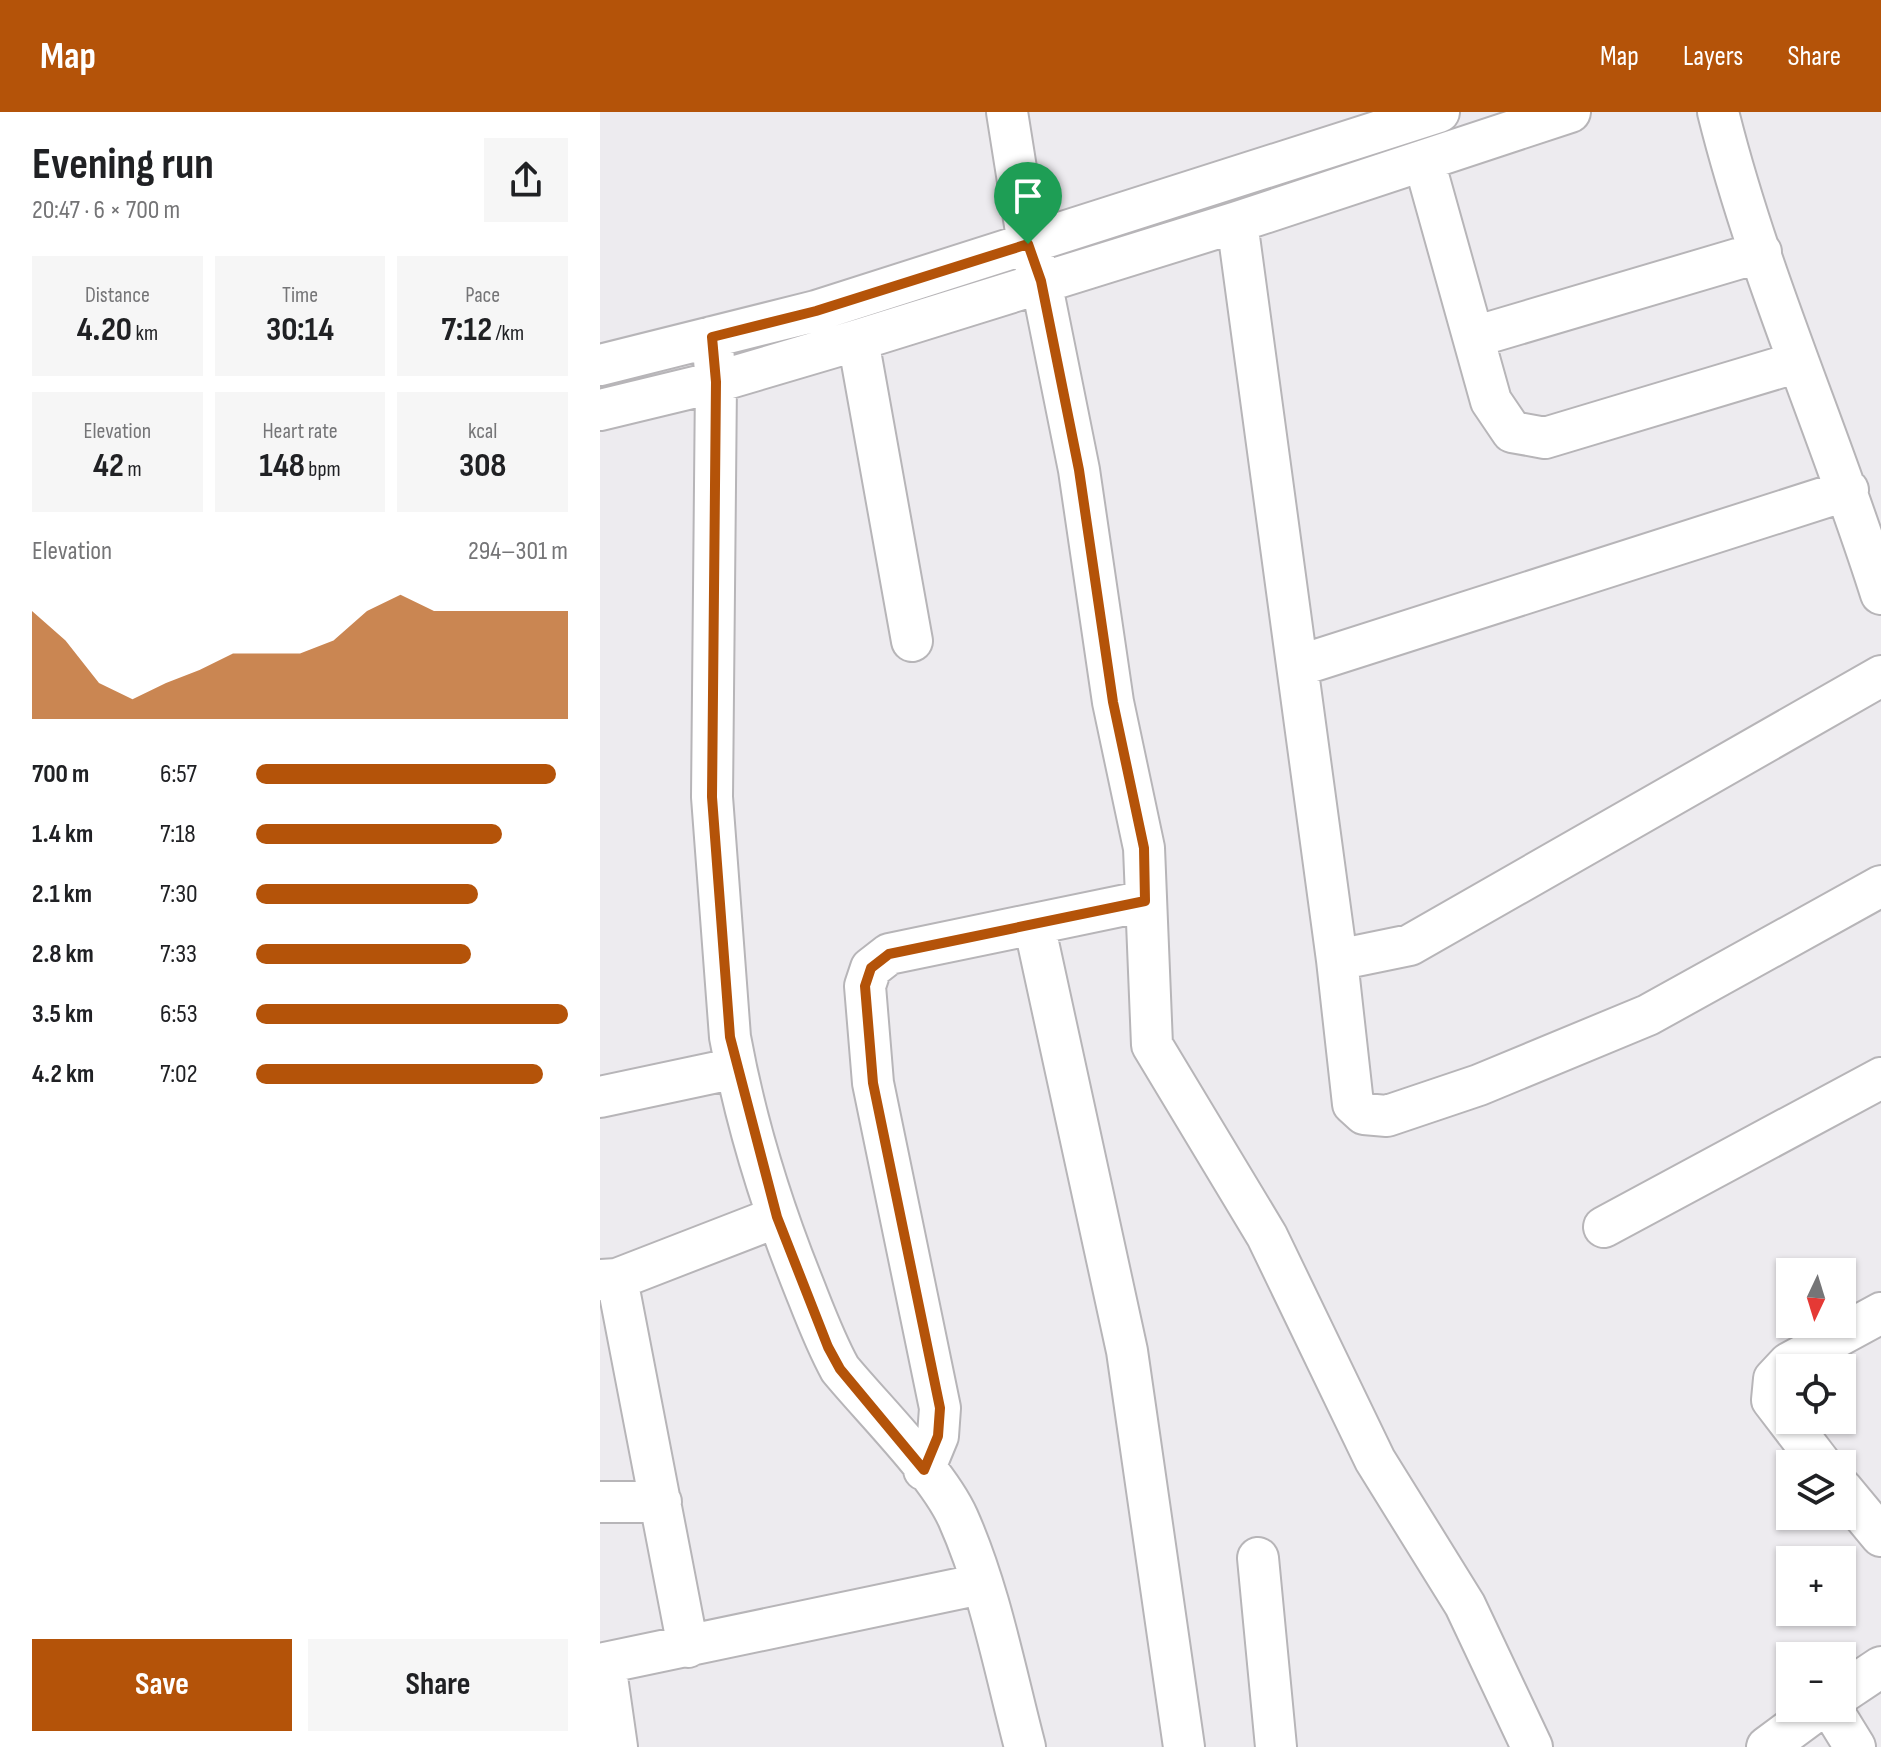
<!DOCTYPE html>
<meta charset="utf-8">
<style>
body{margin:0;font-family:"Sofia Sans Condensed",sans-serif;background:#f6f6f6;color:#202124;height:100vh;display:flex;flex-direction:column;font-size:30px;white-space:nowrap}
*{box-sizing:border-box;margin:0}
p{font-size:26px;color:#757577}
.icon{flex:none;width:44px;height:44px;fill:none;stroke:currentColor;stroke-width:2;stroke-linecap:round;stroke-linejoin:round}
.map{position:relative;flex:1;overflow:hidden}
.sheet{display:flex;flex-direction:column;background:#fff;width:600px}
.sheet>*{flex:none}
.needle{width:52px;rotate:184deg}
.buttons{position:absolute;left:1176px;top:1146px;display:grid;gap:16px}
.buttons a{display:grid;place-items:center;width:80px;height:80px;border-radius:0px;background:#fff;box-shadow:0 2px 6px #0004;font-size:40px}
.pin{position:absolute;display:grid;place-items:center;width:68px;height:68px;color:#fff;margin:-82px -34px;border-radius:50% 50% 50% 0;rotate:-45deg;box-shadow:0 0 8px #0007}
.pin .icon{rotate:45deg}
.round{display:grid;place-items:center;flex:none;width:84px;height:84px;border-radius:0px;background:#f6f6f6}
.summary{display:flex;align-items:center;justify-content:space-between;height:136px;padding:0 32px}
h1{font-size:44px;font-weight:700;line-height:60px}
.figures{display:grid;grid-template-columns:repeat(3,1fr);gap:12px;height:136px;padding:8px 32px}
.figures div{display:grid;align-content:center;border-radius:0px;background:#f6f6f6;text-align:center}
.figures b{font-size:34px;font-weight:700}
.figures small{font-size:22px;font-weight:400}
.figures p{font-size:22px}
.chart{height:224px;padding:16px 32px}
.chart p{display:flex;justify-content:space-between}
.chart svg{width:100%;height:144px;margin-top:8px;fill:#b45309;opacity:.7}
.cta{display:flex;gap:16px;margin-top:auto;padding:16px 32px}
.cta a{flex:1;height:92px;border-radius:0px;background:#b45309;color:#fff;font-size:32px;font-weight:700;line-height:92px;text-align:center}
.cta a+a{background:#f6f6f6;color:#202124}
ul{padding:0 32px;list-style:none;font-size:26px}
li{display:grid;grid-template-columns:128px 96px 1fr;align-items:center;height:60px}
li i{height:20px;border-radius:10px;background:#b45309}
header{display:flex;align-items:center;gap:48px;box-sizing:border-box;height:112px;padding:0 40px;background:#b45309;color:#fff}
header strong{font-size:38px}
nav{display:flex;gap:44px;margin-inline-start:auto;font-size:28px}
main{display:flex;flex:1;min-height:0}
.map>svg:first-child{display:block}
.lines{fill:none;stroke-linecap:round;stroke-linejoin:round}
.minor-casing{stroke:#b7b5b8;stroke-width:44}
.minor{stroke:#fff;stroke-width:40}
.route-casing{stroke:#fff;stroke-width:16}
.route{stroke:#b45309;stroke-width:10}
</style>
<header>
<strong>Map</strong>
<nav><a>Map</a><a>Layers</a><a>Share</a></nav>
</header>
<main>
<section class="sheet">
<div class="summary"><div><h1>Evening run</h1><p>20:47 · 6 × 700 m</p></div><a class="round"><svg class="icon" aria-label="share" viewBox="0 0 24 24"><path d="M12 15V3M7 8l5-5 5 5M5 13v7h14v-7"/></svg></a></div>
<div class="figures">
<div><p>Distance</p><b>4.20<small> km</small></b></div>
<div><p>Time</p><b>30:14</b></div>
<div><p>Pace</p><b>7:12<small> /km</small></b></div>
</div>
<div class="figures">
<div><p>Elevation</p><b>42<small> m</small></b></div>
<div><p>Heart rate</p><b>148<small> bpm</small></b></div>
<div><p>kcal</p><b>308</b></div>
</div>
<div class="chart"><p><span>Elevation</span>294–301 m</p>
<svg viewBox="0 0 160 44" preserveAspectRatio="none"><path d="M0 44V11L10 20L20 33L30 38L40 33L50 29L60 24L70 24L80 24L90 20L100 11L110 6L120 11L130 11L140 11L150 11L160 11V44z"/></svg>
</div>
<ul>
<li><b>700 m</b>6:57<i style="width:96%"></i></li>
<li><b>1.4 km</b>7:18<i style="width:79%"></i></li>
<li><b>2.1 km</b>7:30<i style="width:71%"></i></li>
<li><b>2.8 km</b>7:33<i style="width:69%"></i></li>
<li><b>3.5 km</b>6:53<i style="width:100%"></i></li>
<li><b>4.2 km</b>7:02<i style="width:92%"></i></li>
</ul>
<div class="cta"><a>Save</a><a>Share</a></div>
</section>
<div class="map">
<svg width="1281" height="1635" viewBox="0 0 1281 1635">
<rect width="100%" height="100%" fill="#edebef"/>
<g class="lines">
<defs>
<path id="minor" d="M407,0L428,132L441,169L479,358L513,590L544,736L552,933L667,1124L775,1348L865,1493L932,1635
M1118,0C1159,165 1230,320 1281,482
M824,49L891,289L912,320L945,326L1198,250
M637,110L737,848L753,992L764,1002L787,1004L879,973L1048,903L1281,774
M112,225L116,270L112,685L130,925C145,1007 170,1089 201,1167C213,1197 224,1228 240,1257C273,1297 338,1361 358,1406C390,1478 405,1559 425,1635
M874,225L1161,140
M258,228L312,529
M0,253L216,199L839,0
M0,298L116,270L258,228L637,110L970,0
M698,554L1248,378
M434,812L527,1239L584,1635
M737,848L810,833L1281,564
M0,985L136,956
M1004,1115L1281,966
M17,1167L88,1535
M0,1168L17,1167L177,1105
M1221,1352L1172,1288L1174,1267L1189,1251L1281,1201
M324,1358L338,1324L340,1296L273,971L265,874L271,856L289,842L545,789
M1242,1377L1281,1424
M0,1390H61
M658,1446L676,1635
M5,1551L17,1635
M0,1552L381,1472
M1242,1581L1281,1555
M1231,1596L1255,1635
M1167,1635L1220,1596"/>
</defs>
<!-- minor casing -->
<use href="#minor" class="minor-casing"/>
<!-- minor -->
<use href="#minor" class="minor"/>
</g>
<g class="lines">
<defs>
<path id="route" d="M428,132L441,169L479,358L513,590L544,736L545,789L289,842L271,856L265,874L273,971L340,1296L338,1324L324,1358L240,1257L228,1235L177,1105L130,925L112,685L116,270L112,225L216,199Z"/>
</defs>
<!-- route casing -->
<use href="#route" class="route-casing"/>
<!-- route -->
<use href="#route" class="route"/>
</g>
</svg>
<div class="buttons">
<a><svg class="needle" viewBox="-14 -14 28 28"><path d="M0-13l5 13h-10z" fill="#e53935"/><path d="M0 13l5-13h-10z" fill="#757577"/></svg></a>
<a><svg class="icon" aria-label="locate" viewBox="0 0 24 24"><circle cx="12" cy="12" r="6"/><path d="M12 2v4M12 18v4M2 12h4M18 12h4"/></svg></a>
<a><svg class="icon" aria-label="layers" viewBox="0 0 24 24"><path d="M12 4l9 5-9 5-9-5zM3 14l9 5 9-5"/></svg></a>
<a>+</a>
<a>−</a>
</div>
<div class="pin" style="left:428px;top:132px;background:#1e9e55"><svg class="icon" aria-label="arrive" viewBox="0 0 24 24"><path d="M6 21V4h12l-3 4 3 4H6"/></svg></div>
</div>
</main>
